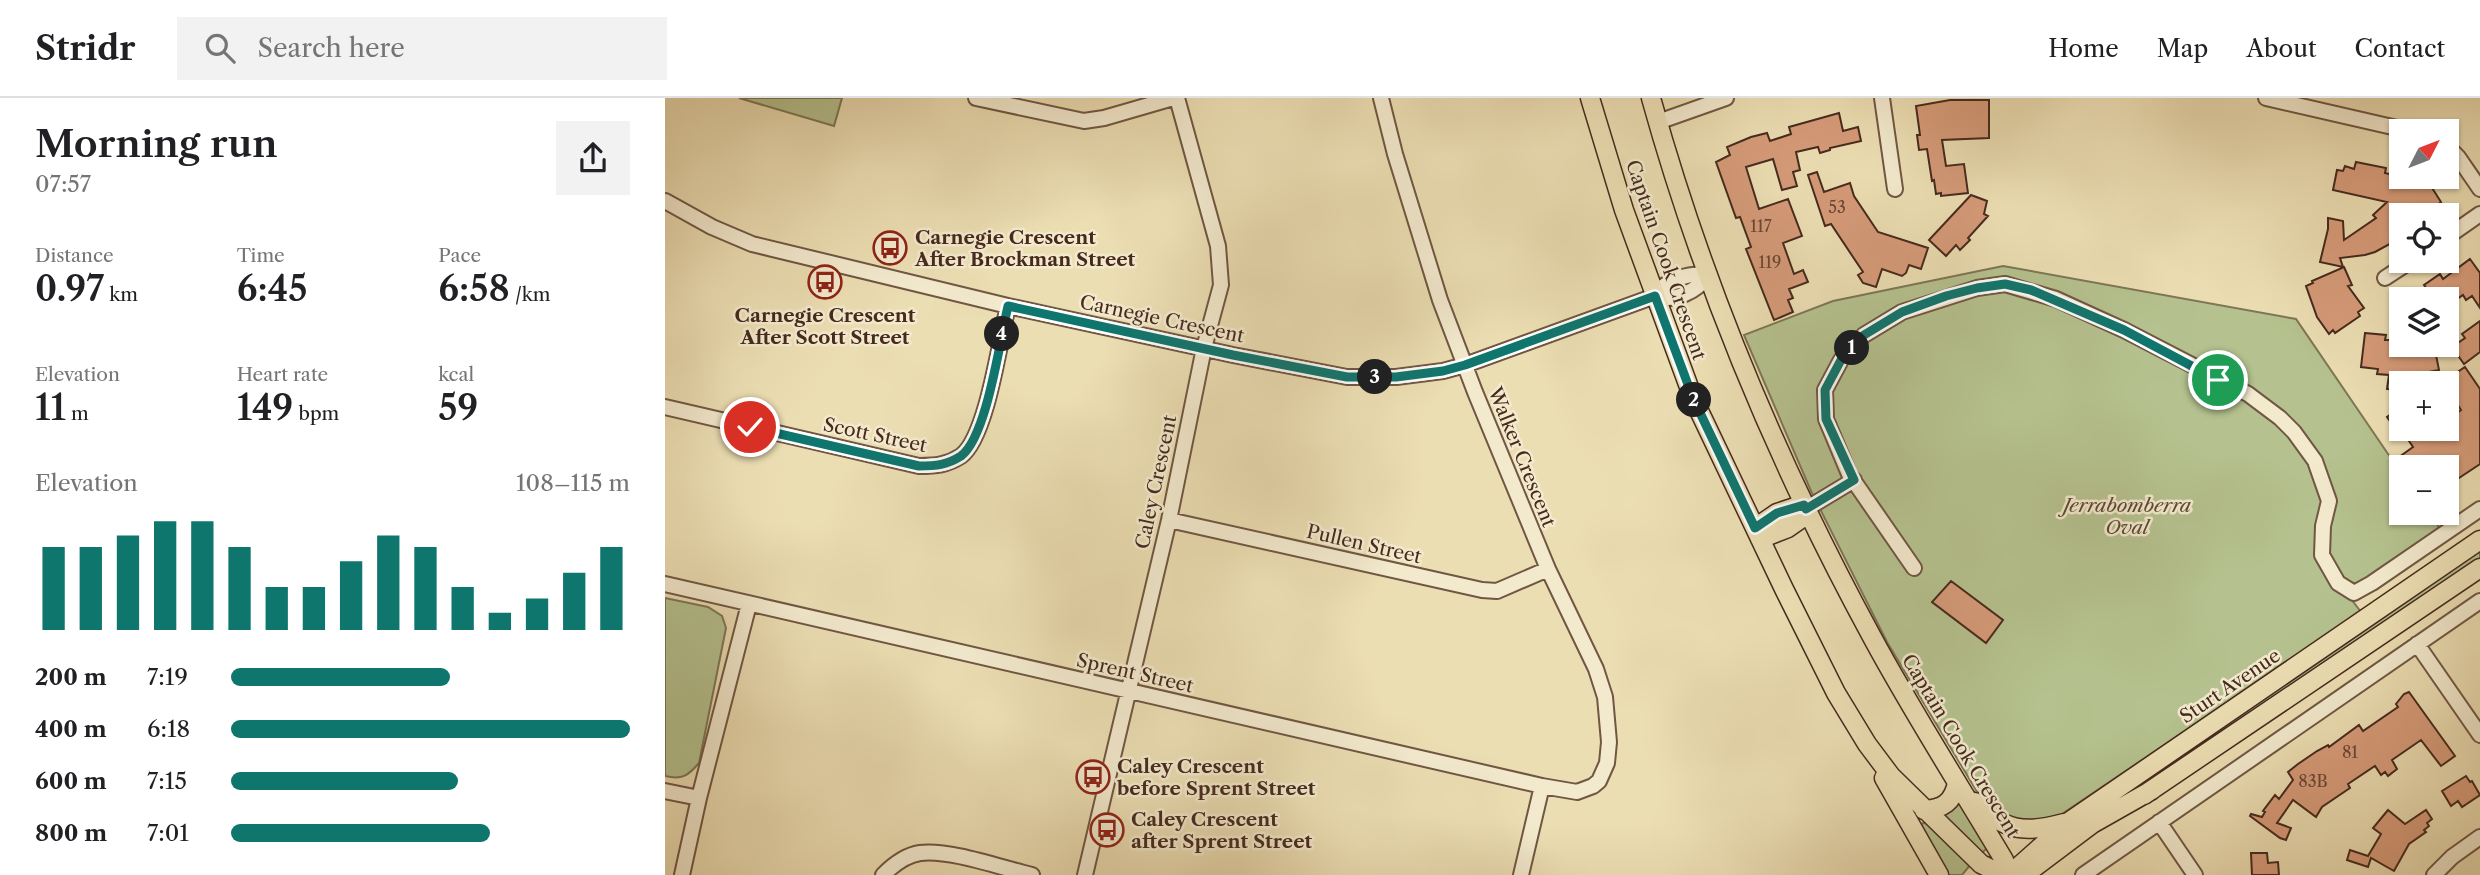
<!DOCTYPE html>
<meta charset="utf-8">
<style>
body{margin:0;font-family:"Libre Caslon Text",serif;background:#f2f2f2;color:#202124;height:100vh;display:flex;flex-direction:column;font-size:26px;white-space:nowrap}
*{box-sizing:border-box;margin:0}
p{font-size:23px;color:#757577}
.icon{flex:none;width:38px;height:38px;fill:none;stroke:currentColor;stroke-width:2;stroke-linecap:round;stroke-linejoin:round}
.map{position:relative;flex:1;overflow:hidden}
.side{display:flex;flex-direction:column;background:#fff;width:665px}
.side>*{flex:none}
.needle{width:46px;rotate:48deg}
.tools{position:absolute;left:1724px;top:21px;display:grid;gap:14px}
.tools a{display:grid;place-items:center;width:70px;height:70px;border-radius:0px;background:#fff;box-shadow:0 2px 5px #0004;font-size:35px}
.pin{position:absolute;display:grid;place-items:center;width:60px;height:60px;color:#fff;margin:-30px;border:4px solid #fff;border-radius:50%;box-shadow:0 2px 7px #0007}
.km{position:absolute;width:35px;height:35px;margin:-18px;border-radius:50%;background:#222;color:#fff;font-size:19px;line-height:35px;text-align:center}
.round{display:grid;place-items:center;flex:none;width:74px;height:74px;border-radius:0px;background:#f2f2f2}
.headline{display:flex;align-items:center;justify-content:space-between;height:119px;padding:0 35px}
h1{font-size:38px;font-weight:600;line-height:52px}
.stats{display:grid;grid-template-columns:repeat(3,1fr);gap:10px;height:119px;padding:7px 35px}
.stats div{display:grid;align-content:center}
.stats b{font-size:35px;font-weight:600}
.stats small{font-size:19px;font-weight:400}
.stats p{font-size:19px}
.chart{height:196px;padding:14px 35px}
.chart p{display:flex;justify-content:space-between}
.chart svg{width:100%;height:126px;margin-top:7px;stroke:#0f766e;stroke-width:6}
ul{padding:0 35px;list-style:none;font-size:23px}
li{display:grid;grid-template-columns:112px 84px 1fr;align-items:center;height:52px}
li i{height:18px;border-radius:9px;background:#0f766e}
header{display:flex;align-items:center;gap:42px;box-sizing:border-box;height:98px;padding:0 35px;background:#fff;border-bottom:2px solid #e0e0e0}
header strong{font-size:33px}
nav{display:flex;gap:38px;margin-inline-start:auto;font-size:24px}
.search{width:490px;height:63px;background:#f2f2f2;display:flex;align-items:center;gap:18px;box-sizing:border-box;padding:0 24px;border-radius:0px;color:#757577;font-size:26px}
main{display:flex;flex:1;min-height:0}
.map>svg:first-child{display:block}
.green{fill:#b5c28f;stroke:#7e7656;stroke-width:2}
.building{fill:#d69b79;stroke:#462a1e;stroke-width:2}
.lines{fill:none;stroke-linecap:round;stroke-linejoin:round}
.minor-casing{stroke:#705743;stroke-width:18}
.major-casing{stroke:#462a1e;stroke-width:21}
.minor{stroke:#f3eace;stroke-width:14}
.major{stroke:#ecdeb3;stroke-width:18}
.route-casing{stroke:#fff;stroke-width:14}
.route{stroke:#0f766e;stroke-width:9}
.labels{text-anchor:middle;dominant-baseline:central;stroke-width:5;stroke-linejoin:round;paint-order:stroke}
.number-label{font-size:16px;fill:#6a4635}
.poi-label{font-size:19px;font-weight:bold;fill:#462a1e;stroke:#f3eace;text-anchor:start}
.street-label{font-size:19px;fill:#462a1e;stroke:#f3eace}
.park-label{font-size:19px;font-style:italic;fill:#5c4835;stroke:#f3eace}
</style>
<header>
<strong>Stridr</strong>
<div class="search"><svg class="icon" aria-label="search" viewBox="0 0 24 24"><circle cx="10" cy="10" r="6"/><path d="M15 15l6 6"/></svg>Search here</div>
<nav><a>Home</a><a>Map</a><a>About</a><a>Contact</a></nav>
</header>
<main>
<section class="side">
<div class="headline"><div><h1>Morning run</h1><p>07:57</p></div><a class="round"><svg class="icon" aria-label="share" viewBox="0 0 24 24"><path d="M12 15V3M7 8l5-5 5 5M5 13v7h14v-7"/></svg></a></div>
<div class="stats">
<div><p>Distance</p><b>0.97<small> km</small></b></div>
<div><p>Time</p><b>6:45</b></div>
<div><p>Pace</p><b>6:58<small> /km</small></b></div>
</div>
<div class="stats">
<div><p>Elevation</p><b>11<small> m</small></b></div>
<div><p>Heart rate</p><b>149<small> bpm</small></b></div>
<div><p>kcal</p><b>59</b></div>
</div>
<div class="chart"><p><span>Elevation</span>108–115 m</p>
<svg viewBox="0 0 160 44" preserveAspectRatio="none"><path d="M5 44V15M15 44V15M25 44V11M35 44V6M45 44V6M55 44V15M65 44V29M75 44V29M85 44V20M95 44V11M105 44V15M115 44V29M125 44V38M135 44V33M145 44V24M155 44V15"/></svg>
</div>
<ul>
<li><b>200 m</b>7:19<i style="width:55%"></i></li>
<li><b>400 m</b>6:18<i style="width:100%"></i></li>
<li><b>600 m</b>7:15<i style="width:57%"></i></li>
<li><b>800 m</b>7:01<i style="width:65%"></i></li>
</ul>
</section>
<div class="map">
<svg width="1815" height="777" viewBox="0 0 1815 777">
<rect width="100%" height="100%" fill="#ecdeb3"/>
<filter id="stains"><feTurbulence type="fractalNoise" baseFrequency=".00286" numOctaves="4"/><feColorMatrix values="0 0 0 0 .2 0 0 0 0 .09 0 0 0 0 .02 0 0 0 .5 -.17"/></filter>
<radialGradient id="worn" r=".72"><stop offset=".6" stop-color="#630" stop-opacity="0"/><stop offset="1" stop-color="#630" stop-opacity=".3"/></radialGradient>
<!-- green -->
<path class="green" d="M74,0H177L169,28Z
M1338,168L1631,221L1736,375V415H1764L1776,432L1692,486L1682,483L1676,476L1672,491L1686,501L1696,514L1391,720L1348,725L1317,702L1222,544L1146,393L1079,237L1168,203Z
M1815,451V462L1449,707L1447,703Z
M0,500L43,509L57,518L61,530L34,665C23,678 17,682 0,678Z
M1293,702L1325,747L1316,756L1274,717Z
M1258,725L1264,726L1306,766L1297,777H1280L1255,728Z"/>
<!-- building -->
<path class="building" d="M1285,2H1324V40L1277,42L1281,68L1299,66L1303,95L1276,98V95L1271,96L1269,82L1267,83L1262,51L1254,52L1252,37H1255L1251,8Z
M1174,15L1178,33L1193,29L1196,43L1165,50V52L1155,55L1153,49L1131,54L1135,72L1128,74L1132,88L1117,92L1108,61L1081,69L1094,111L1123,101L1137,138L1118,145L1129,176L1138,172L1143,184L1124,191L1128,200L1123,202L1128,214L1109,222L1081,151L1086,149L1075,119L1071,120L1051,64L1065,57L1062,49L1086,39L1102,35L1105,43L1126,36L1124,29Z
M1691,64L1721,70L1720,75L1741,80L1750,79L1757,86L1762,82L1776,104L1761,117H1736V121L1728,127L1734,135L1731,137L1734,141L1710,154L1700,157L1675,160L1678,169L1655,164L1663,131V120L1678,123L1679,142L1711,120L1708,117L1722,104L1668,92L1672,72L1678,73L1680,68L1689,71Z
M1152,74L1159,94L1185,85L1189,98L1213,134L1263,150L1256,171L1244,167L1241,175L1237,178L1217,171L1211,189L1198,185L1193,177L1198,174L1166,126L1160,128L1143,77Z
M1306,97L1322,103L1319,116L1323,118L1303,140L1305,142L1295,152L1291,147L1281,158L1264,142Z
M1805,161L1815,175V210L1807,198L1801,202L1798,197L1782,208V201H1769L1759,187L1775,176L1778,181Z
M1679,169L1687,187L1683,188L1699,210L1693,214L1695,218L1670,235L1668,232L1664,236L1652,219L1641,188L1648,185L1647,183Z
M1815,223V254L1799,266L1787,249L1800,240L1797,236Z
M1700,235L1721,237L1720,242H1727L1726,247H1759L1761,258L1771,257L1774,272L1743,278L1742,285H1736V293L1722,291L1724,277L1712,276L1713,271L1696,269Z
M1800,269L1815,291V366L1782,388V369H1735L1730,362L1748,349L1736,331V339L1722,319L1736,309V331H1782V322L1796,312L1782,290V285L1778,284Z
M1286,483L1338,522L1321,545L1267,504Z
M1744,594L1790,658L1776,668L1756,642L1727,662L1732,671L1723,678L1720,674L1716,677L1710,668L1683,686L1685,690L1657,709L1651,719L1628,702L1612,725L1626,730L1621,742L1615,740L1585,718L1586,716L1597,719L1600,714L1598,713L1610,697L1614,701L1628,682L1623,674L1633,666L1652,653L1663,647L1664,649L1694,627L1698,633L1733,609L1731,606L1739,596Z
M1801,678L1805,684L1807,683L1815,697L1797,709L1793,703L1786,708L1777,693Z
M1723,712L1740,726L1761,712L1767,721L1762,725L1764,728L1759,732L1761,734L1744,746L1729,773L1706,760L1703,769L1682,762L1685,752L1703,758L1716,736L1708,730Z
M1586,755H1602L1603,765L1613,764L1614,777H1587Z"/>
<g class="lines">
<defs>
<path id="minor" d="M311,0L419,23L439,20L508,0
M1217,0L1230,91
M1601,0L1745,33
M993,24L1061,0
M1782,48L1793,59L1815,91
M0,103L47,129L87,146L343,208L568,257L682,279H731L778,273L800,267L990,198C1000,181 1024,175 1044,177
M1782,139L1815,116
M1720,180L1746,163
M990,198C1009,205 1032,193 1044,177
M0,309L254,368C271,368 282,367 296,358C322,339 335,241 343,208
M1141,411L1189,382
M504,422L817,492L832,493L883,471
M1249,470L1184,376L1161,321L1160,292L1176,262L1199,237L1237,214L1312,190L1340,186L1391,201L1459,232L1583,296L1615,320L1629,334L1650,363L1664,403L1658,428L1657,457L1673,485L1689,495L1707,485L1815,411
M0,486L877,688L912,694L928,688L934,683L942,665L944,644L940,599L931,571L883,471L810,294L775,202L730,56L716,0
M1752,546L1815,637
M0,693L34,700
M1494,724L1530,777
M17,777L34,700L84,506
M218,777C228,767 241,757 255,755C284,751 337,770 367,777
M420,777L504,422L539,250L556,187L553,148L512,0
M856,777L877,688
M1418,777L1815,503
M1769,777L1787,759L1815,739"/>
<path id="major" d="M925,0L959,112L1028,300L1119,491L1171,595L1202,646L1226,678L1316,766L1336,776L1366,772L1427,726L1487,692
M986,0C1038,187 1114,368 1207,539C1248,615 1295,688 1339,762L1344,777
M1090,430L1112,415L1139,406
M1095,441L1123,430L1143,416
M1219,680L1274,777
M1479,697L1815,470
M1310,704C1340,733 1359,736 1399,725
M1259,712C1278,711 1288,704 1292,685
M1344,777L1405,723L1815,442"/>
</defs>
<!-- minor casing -->
<use href="#minor" class="minor-casing"/>
<!-- major casing -->
<use href="#major" class="major-casing"/>
<!-- minor -->
<use href="#minor" class="minor"/>
<!-- major -->
<use href="#major" class="major"/>
</g>
<g class="lines">
<defs>
<path id="route" d="M85,329L254,368C271,368 282,367 296,358C322,339 335,241 343,208L568,257L682,279H731L778,273L800,267L990,198L1028,300L1090,430L1112,415L1139,407L1141,411L1189,382L1161,321L1160,292L1176,262L1199,237L1237,214L1281,198L1312,190L1340,186L1366,192L1459,232L1553,282"/>
</defs>
<!-- route casing -->
<use href="#route" class="route-casing"/>
<!-- route -->
<use href="#route" class="route"/>
</g>
<!-- icons -->
<defs>
<symbol id="bus-ring" viewBox="-11 -11 22 22"><circle r="9.5" fill="#f3eace" stroke="#8f2418" stroke-width="1.5"/><path d="M-5-6H5V4H4V6H2V4H-2V6H-4V4H-5ZM-3.5-4V0h7V-4ZM-3.5 1.2v1.5H-2V1.2ZM2 1.2v1.5H3.5V1.2Z" fill="#8f2418"/></symbol>
</defs>
<g fill-rule="evenodd">
<use href="#bus-ring" x="206" y="131" width="38" height="38"/>
<use href="#bus-ring" x="141" y="165" width="38" height="38"/>
<use href="#bus-ring" x="409" y="660" width="38" height="38"/>
<use href="#bus-ring" x="423" y="713" width="38" height="38"/>
</g>
<g class="labels">
<!-- number labels -->
<g class="number-label">
<text x="1172" y="109">53</text>
<text x="1096" y="128">117</text>
<text x="1105" y="164">119</text>
<text x="1685" y="654">81</text>
<text x="1648" y="683">83B</text>
</g>
<!-- poi labels -->
<g class="poi-label">
<text x="250" y="139">Carnegie Crescent<tspan x="250" dy="22">After Brockman Street</tspan></text>
<text x="160" y="217" text-anchor="middle">Carnegie Crescent<tspan x="160" dy="22">After Scott Street</tspan></text>
<text x="452" y="668">Caley Crescent<tspan x="452" dy="22">before Sprent Street</tspan></text>
<text x="466" y="721">Caley Crescent<tspan x="466" dy="22">after Sprent Street</tspan></text>
</g>
<!-- street labels -->
<g class="street-label">
<text transform="translate(1001 162) rotate(71)">Captain Cook Crescent</text>
<text transform="translate(497 221) rotate(12)">Carnegie Crescent</text>
<text transform="translate(210 337) rotate(12)">Scott Street</text>
<text transform="translate(857 359) rotate(68)">Walker Crescent</text>
<text transform="translate(491 384) rotate(-78)">Caley Crescent</text>
<text transform="translate(699 446) rotate(13)">Pullen Street</text>
<text transform="translate(470 575) rotate(13)">Sprent Street</text>
<text transform="translate(1565 588) rotate(-34)">Sturt Avenue</text>
<text transform="translate(1296 648) rotate(59)">Captain Cook Crescent</text>
</g>
<!-- park labels -->
<g class="park-label">
<text x="1462" y="407">Jerrabomberra<tspan x="1462" dy="22">Oval</tspan></text>
</g>
</g>
<rect width="100%" height="100%" filter="url(#stains)"/>
<rect width="100%" height="100%" fill="url(#worn)"/>
</svg>
<div class="tools">
<a><svg class="needle" viewBox="-14 -14 28 28"><path d="M0-13l5 13h-10z" fill="#e53935"/><path d="M0 13l5-13h-10z" fill="#757577"/></svg></a>
<a><svg class="icon" aria-label="locate" viewBox="0 0 24 24"><circle cx="12" cy="12" r="6"/><path d="M12 2v4M12 18v4M2 12h4M18 12h4"/></svg></a>
<a><svg class="icon" aria-label="layers" viewBox="0 0 24 24"><path d="M12 4l9 5-9 5-9-5zM3 14l9 5 9-5"/></svg></a>
<a>+</a>
<a>−</a>
</div>
<div class="pin" style="left:1553px;top:282px;background:#1e9e55"><svg class="icon" aria-label="arrive" viewBox="0 0 24 24"><path d="M6 21V4h12l-3 4 3 4H6"/></svg></div>
<div class="pin" style="left:85px;top:329px;background:#d93025"><svg class="icon" aria-label="check" viewBox="0 0 24 24"><path d="M5 12l5 5 9-10"/></svg></div>
<b class="km" style="left:1187px;top:250px">1</b>
<b class="km" style="left:1029px;top:302px">2</b>
<b class="km" style="left:710px;top:279px">3</b>
<b class="km" style="left:337px;top:236px">4</b>
</div>
</main>
